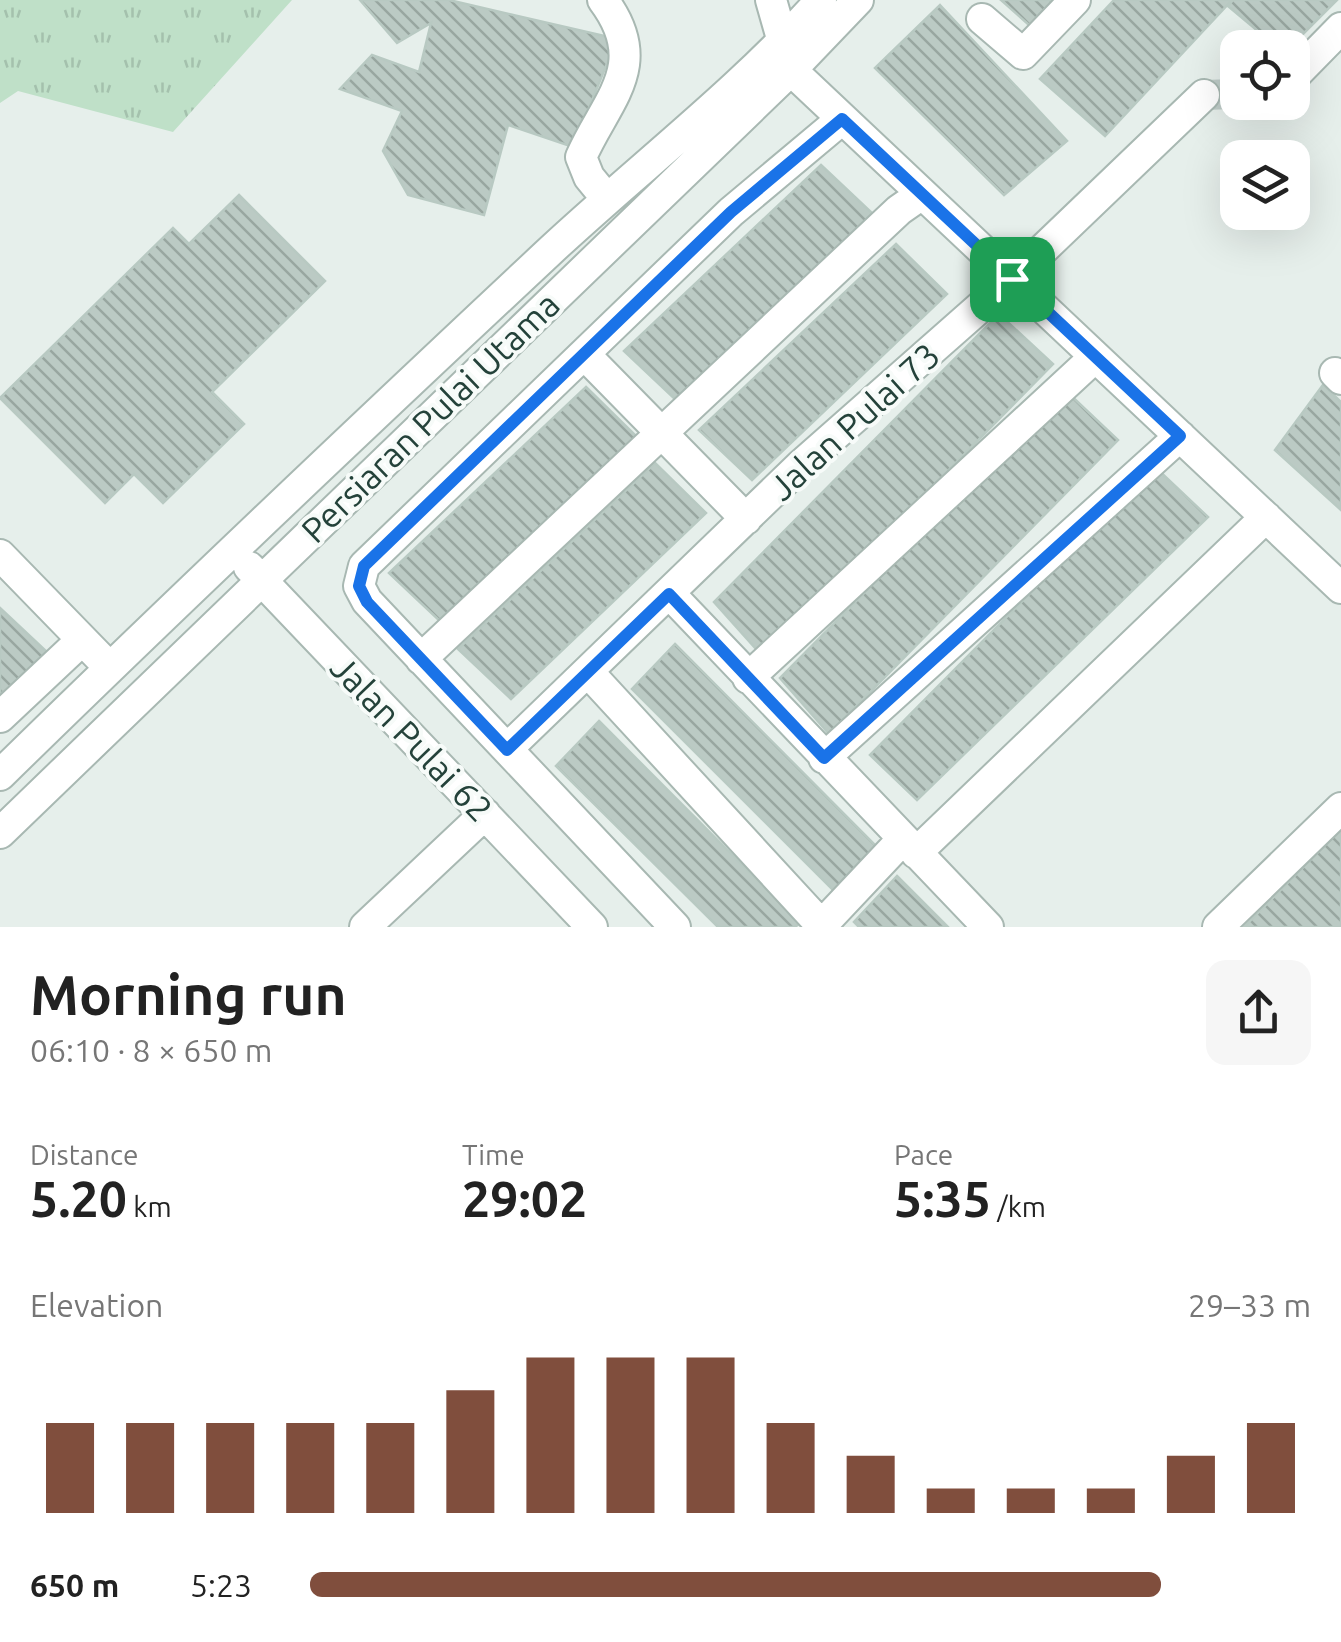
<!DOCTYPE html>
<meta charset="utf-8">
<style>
body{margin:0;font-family:Ubuntu,sans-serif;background:#f6f6f6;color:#222;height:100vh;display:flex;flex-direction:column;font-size:38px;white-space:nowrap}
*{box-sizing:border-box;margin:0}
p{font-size:32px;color:#767676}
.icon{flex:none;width:55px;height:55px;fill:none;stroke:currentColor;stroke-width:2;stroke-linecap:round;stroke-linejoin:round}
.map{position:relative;height:927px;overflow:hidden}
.panel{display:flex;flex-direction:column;background:#fff;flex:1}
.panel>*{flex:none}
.buttons{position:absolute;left:1220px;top:30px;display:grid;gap:20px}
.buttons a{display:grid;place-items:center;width:90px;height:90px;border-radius:20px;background:#fff;box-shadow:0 10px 40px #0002;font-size:50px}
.pin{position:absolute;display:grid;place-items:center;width:85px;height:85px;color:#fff;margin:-42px;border-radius:20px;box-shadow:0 5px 15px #0006}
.round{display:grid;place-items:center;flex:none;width:105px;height:105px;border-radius:20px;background:#f6f6f6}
.headline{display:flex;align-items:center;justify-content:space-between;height:170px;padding:0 30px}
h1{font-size:55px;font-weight:700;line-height:75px}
.figures{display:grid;grid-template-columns:repeat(3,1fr);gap:15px;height:170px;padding:10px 30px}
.figures div{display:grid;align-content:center}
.figures b{font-size:50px;font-weight:700}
.figures small{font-size:28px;font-weight:400}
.figures p{font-size:28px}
.chart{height:280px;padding:20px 30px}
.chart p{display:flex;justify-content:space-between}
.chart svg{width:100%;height:180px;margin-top:10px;stroke:#804e3d;stroke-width:6}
ul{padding:0 30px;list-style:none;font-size:32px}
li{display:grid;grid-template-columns:160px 120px 1fr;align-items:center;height:75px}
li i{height:25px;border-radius:12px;background:#804e3d}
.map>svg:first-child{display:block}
.grass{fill:url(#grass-tufts)}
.building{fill:url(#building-back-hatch);stroke:#b8c9c2;stroke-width:2.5}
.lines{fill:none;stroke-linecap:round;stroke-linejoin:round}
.minor-tunnel{stroke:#bfccc8;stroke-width:30;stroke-dasharray:30 15;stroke-linecap:butt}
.minor-casing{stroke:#a8b8b2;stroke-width:34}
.minor{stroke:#fff;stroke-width:30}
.route-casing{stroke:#fff;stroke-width:20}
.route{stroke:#1a73e8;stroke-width:12}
.labels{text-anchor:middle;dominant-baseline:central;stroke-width:8;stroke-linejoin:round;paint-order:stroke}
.street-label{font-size:35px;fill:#24423a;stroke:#f7fbf9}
</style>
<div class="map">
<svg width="1341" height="927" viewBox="0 0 1341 927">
<defs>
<pattern id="grass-tufts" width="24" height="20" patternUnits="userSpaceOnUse" patternTransform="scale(2.5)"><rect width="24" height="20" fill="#bfe0c8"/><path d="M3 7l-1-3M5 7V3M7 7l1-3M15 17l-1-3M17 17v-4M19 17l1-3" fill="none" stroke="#a4c1ad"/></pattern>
<pattern id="building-back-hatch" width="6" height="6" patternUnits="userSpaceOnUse" patternTransform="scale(2.5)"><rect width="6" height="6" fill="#bbcac4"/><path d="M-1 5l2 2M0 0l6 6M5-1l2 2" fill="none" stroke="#98a6a0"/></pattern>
</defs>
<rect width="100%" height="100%" fill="#e6efeb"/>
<!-- grass -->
<path class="grass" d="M0,0H292L173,132L18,91L0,103Z"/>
<!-- building -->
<path class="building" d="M360,0H449L617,39L573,147L508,125L484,215L408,195L383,151L402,111L340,89L372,55L419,72L431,23L397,43Z
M1001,0H1053L1029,25Z
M1114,0H1232L1105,136L1040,79Z
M1233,0H1337L1289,48H1278L1228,6Z
M940,5L1067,141L1004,195L875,68Z
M821,165L873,214L677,401L624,351Z
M239,195L325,281L212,392L244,424L163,503L134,474L105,503L0,398L173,228L189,244Z
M896,244L947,294L752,480L699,430Z
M999,314L1053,364L764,658L714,602Z
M1323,385L1341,402V510L1275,450Z
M586,387L637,437L442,623L389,573Z
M1065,390L1118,440L829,734L780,678Z
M655,463L706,513L511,699L458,649Z
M1155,467L1208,517L917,800L870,755Z
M0,608L48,653L0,695Z
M675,644L876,846L834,891L632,689Z
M599,721L800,923L795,927H718L556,766Z
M1341,829V927H1244Z
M897,876L948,927H859L854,922Z"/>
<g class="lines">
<!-- minor-tunnel -->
<path class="minor-tunnel" d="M1204,95L1238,94"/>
<defs>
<path id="minor" d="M603,0C652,65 606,100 581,157L589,177L607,199
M771,0L791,70L1341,588
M982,19L1023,54L1075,0
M1292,78L1341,28
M585,355L746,519
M1335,373L1341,379
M0,555L110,668
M249,567L592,927
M669,593L988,927
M421,659L899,210L922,194
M589,673L823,927
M748,678L1095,357
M0,717L82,640
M507,749L801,465L1012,279L1204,95
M824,758L1180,436
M0,775C181,598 364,425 549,252C639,168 739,92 821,0
M0,833L791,70L858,0
M916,853L1266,517
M365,927L485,814
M675,927L367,601L359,586L364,566L731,212L842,119
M820,927L902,840
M1218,927L1341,808"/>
</defs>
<!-- minor casing -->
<use href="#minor" class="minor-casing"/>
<!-- minor -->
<use href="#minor" class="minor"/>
</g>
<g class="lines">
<defs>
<path id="route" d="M842,119L1180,436L824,758L669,594L507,750L367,602L359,586L364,566L731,212Z"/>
</defs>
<!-- route casing -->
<use href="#route" class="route-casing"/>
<!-- route -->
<use href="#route" class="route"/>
</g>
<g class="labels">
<!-- street labels -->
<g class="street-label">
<text transform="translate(430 417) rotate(-44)">Persiaran Pulai Utama</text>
<text transform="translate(854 421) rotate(-42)">Jalan Pulai 73</text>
<text transform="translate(412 738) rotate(46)">Jalan Pulai 62</text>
</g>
</g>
</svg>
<div class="buttons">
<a><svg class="icon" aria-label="locate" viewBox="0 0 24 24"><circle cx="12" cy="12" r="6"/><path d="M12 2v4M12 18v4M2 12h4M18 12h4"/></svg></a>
<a><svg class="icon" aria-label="layers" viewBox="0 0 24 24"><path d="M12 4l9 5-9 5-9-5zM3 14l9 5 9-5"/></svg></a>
</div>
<div class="pin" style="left:1012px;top:279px;background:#1e9e55"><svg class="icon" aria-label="arrive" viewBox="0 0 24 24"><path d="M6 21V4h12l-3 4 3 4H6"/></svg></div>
</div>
<section class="panel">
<div class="headline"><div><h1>Morning run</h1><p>06:10 · 8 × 650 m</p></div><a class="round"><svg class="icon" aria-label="share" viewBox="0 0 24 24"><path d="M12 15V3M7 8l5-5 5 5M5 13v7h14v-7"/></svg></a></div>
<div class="figures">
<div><p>Distance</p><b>5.20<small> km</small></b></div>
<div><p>Time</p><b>29:02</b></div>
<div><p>Pace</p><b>5:35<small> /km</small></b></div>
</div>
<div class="chart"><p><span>Elevation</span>29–33 m</p>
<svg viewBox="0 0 160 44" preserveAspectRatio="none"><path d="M5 44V22M15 44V22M25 44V22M35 44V22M45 44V22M55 44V14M65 44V6M75 44V6M85 44V6M95 44V22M105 44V30M115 44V38M125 44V38M135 44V38M145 44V30M155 44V22"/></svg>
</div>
<ul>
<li><b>650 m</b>5:23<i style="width:85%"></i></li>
</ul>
</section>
